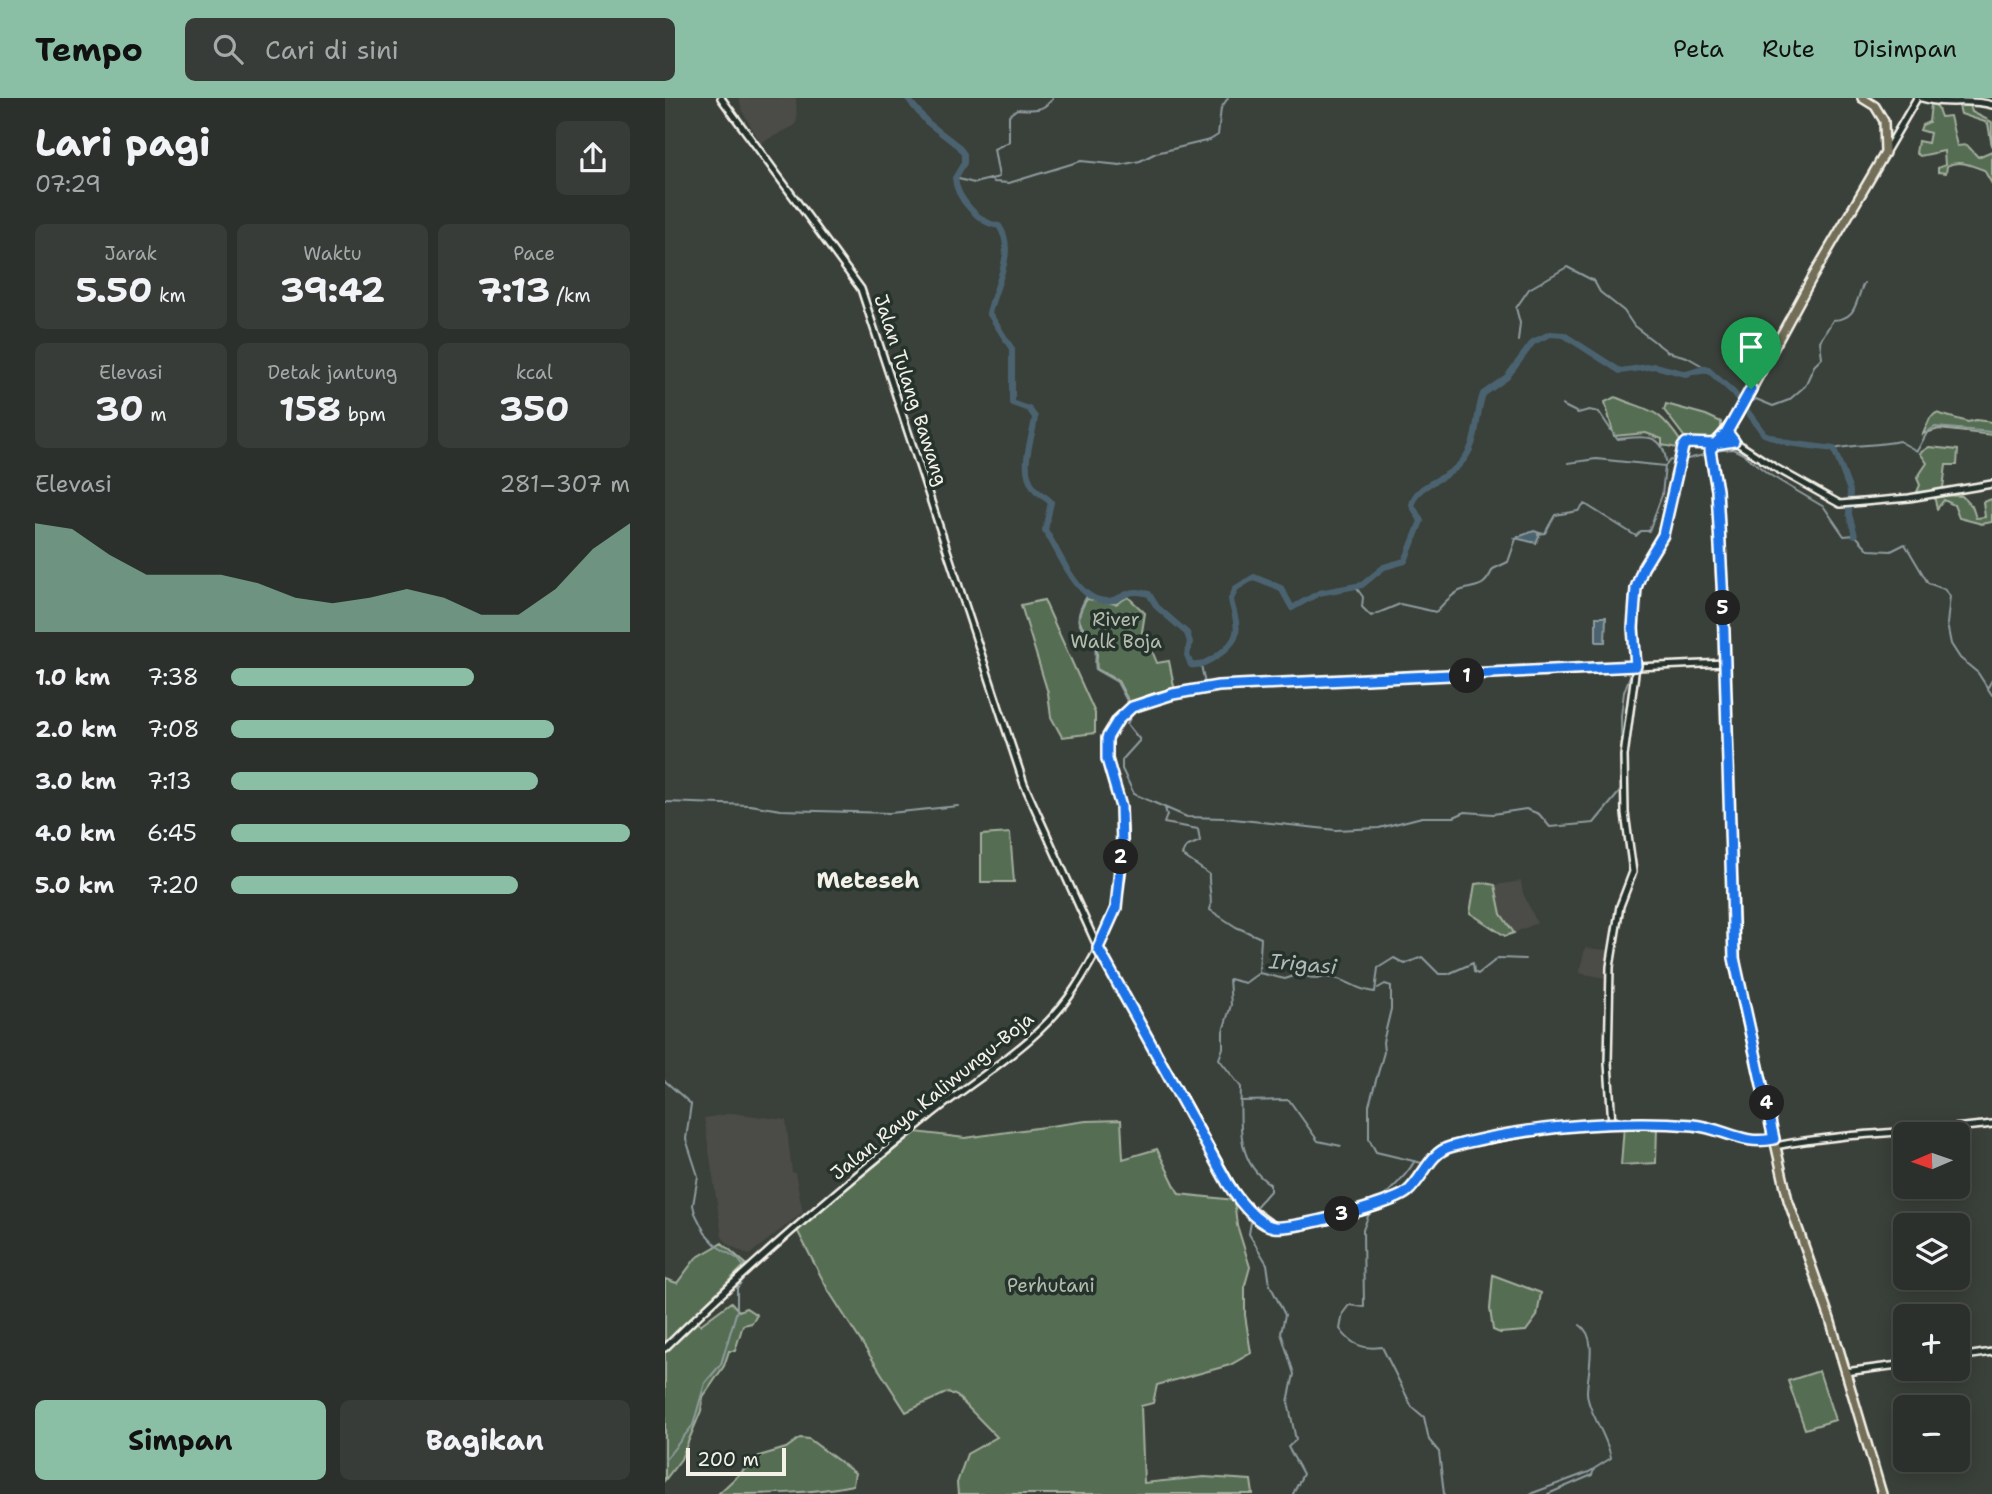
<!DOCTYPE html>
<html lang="id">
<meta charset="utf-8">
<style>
body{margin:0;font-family:"Shantell Sans",sans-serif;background:#383c38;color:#f1f3f6;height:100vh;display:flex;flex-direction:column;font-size:26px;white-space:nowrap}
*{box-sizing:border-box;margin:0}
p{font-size:23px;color:#a6a9a9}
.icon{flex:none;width:38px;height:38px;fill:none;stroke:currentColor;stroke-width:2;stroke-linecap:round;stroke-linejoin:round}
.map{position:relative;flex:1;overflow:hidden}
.panel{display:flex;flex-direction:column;background:#2c302c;width:665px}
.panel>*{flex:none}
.needle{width:46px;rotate:268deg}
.fabs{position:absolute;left:1228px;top:1024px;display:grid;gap:14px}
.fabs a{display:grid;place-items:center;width:77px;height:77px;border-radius:10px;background:#2c302c;box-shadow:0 4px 18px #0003,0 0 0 2px #484b48;font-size:35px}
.scale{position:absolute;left:21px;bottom:18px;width:100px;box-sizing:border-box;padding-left:7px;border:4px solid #f4f1e8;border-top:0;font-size:19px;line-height:24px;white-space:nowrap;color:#f4f1e8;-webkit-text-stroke:5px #26332d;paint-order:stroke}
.pin{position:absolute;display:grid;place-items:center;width:60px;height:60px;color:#fff;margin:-72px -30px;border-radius:50% 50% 50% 0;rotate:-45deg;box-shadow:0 0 7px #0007}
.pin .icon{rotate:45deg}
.km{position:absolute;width:35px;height:35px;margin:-18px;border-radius:50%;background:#222;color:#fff;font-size:19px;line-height:35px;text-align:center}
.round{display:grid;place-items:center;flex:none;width:74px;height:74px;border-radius:10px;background:#383c38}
.head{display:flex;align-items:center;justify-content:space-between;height:119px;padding:0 35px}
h1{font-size:38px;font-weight:700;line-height:52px}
.figures{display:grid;grid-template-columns:repeat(3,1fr);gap:10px;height:119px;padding:7px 35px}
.figures div{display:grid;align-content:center;border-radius:10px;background:#383c38;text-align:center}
.figures b{font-size:35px;font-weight:700}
.figures small{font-size:19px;font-weight:400}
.figures p{font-size:19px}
.chart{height:196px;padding:14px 35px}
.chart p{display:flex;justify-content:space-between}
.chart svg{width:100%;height:126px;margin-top:7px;fill:#8abfa5;opacity:.7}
.button{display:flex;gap:14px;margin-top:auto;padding:14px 35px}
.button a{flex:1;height:80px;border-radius:10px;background:#8abfa5;color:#111;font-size:28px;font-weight:700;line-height:80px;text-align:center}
.button a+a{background:#383c38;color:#f1f3f6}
ul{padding:0 35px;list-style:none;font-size:23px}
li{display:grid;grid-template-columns:112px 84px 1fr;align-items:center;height:52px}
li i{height:18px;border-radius:9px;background:#8abfa5}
header{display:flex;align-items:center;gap:42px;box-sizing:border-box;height:98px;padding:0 35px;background:#8abfa5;color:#111}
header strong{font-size:33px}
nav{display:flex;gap:38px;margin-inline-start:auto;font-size:24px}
.search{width:490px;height:63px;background:#383c38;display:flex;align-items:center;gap:18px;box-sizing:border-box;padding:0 24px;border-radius:10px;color:#a6a9a9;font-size:26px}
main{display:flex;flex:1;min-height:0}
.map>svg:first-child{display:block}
.built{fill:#4b4c46}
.green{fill:#546d53;stroke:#a4af9e;stroke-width:2}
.water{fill:#4b646f;stroke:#8f9c9f;stroke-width:2}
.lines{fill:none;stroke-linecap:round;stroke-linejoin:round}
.stream{stroke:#8f9c9f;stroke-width:2}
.canal{stroke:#4b646f;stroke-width:3.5}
.river{stroke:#4b646f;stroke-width:6}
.secondary-casing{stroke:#f4f1e8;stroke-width:10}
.primary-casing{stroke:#f4f1e8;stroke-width:12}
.secondary{stroke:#26332d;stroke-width:5}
.primary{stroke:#726e59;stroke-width:7}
.route-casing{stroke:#fff;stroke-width:14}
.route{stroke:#1a73e8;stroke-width:9}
.labels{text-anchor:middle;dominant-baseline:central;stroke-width:7;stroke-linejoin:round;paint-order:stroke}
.street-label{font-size:19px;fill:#f4f1e8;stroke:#26332d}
.park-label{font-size:19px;fill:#b4bcac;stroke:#26332d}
.water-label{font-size:21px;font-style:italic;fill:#b0b9b8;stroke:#26332d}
.quarter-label{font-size:23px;font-weight:bold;fill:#f4f1e8;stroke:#26332d}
</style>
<header>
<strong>Tempo</strong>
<div class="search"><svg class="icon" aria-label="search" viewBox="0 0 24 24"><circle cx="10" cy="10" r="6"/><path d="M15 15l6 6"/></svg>Cari di sini</div>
<nav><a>Peta</a><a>Rute</a><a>Disimpan</a></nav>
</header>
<main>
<section class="panel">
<div class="head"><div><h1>Lari pagi</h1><p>07:29</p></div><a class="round"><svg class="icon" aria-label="share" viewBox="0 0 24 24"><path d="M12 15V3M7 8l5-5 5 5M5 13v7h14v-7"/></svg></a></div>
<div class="figures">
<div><p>Jarak</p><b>5.50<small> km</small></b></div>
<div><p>Waktu</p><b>39:42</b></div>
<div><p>Pace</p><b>7:13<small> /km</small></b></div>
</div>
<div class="figures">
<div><p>Elevasi</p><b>30<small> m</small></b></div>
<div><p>Detak jantung</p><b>158<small> bpm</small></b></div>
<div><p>kcal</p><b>350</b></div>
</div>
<div class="chart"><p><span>Elevasi</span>281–307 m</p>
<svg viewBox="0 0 160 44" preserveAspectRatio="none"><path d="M0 44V6L10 8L20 17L30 24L40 24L50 24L60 27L70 32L80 34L90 32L100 29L110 32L120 38L130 38L140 29L150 15L160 6V44z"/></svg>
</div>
<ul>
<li><b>1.0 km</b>7:38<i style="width:61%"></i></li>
<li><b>2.0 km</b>7:08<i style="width:81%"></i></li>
<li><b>3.0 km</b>7:13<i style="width:77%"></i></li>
<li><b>4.0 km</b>6:45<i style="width:100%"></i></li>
<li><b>5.0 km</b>7:20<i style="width:72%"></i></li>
</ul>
<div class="button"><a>Simpan</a><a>Bagikan</a></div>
</section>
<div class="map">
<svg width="1327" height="1396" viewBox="0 0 1327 1396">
<rect width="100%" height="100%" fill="#3a403a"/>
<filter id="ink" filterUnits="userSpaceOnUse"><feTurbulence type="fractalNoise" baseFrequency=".0143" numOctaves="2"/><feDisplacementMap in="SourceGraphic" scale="14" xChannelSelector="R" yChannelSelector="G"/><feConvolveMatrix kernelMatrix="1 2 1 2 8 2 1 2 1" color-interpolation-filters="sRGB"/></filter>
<g filter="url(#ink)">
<!-- built -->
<path class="built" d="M74,0H131L132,23L129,28L96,45L77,13Z
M856,783L858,795L872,825L849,835L836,816L830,787Z
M920,850L944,852L940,880L914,875Z
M68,1015L121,1022L127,1074L130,1075L138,1114L84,1157L64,1147L57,1139L39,1020Z"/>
<!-- green -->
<path class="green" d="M1292,0H1303L1307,14L1327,24V49L1323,25L1296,16Z
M1266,6L1272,8L1276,19L1285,18L1292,48L1302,47L1313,59L1327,53V86L1319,72C1307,68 1294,61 1282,68L1281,75L1273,74V70L1280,67L1279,53L1255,58L1251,55L1253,43L1263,45L1265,35L1255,32L1257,27L1264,24Z
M950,299C985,314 992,308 1016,344L1012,350L997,347V341L981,335L949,338L940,304Z
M1001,306L1041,317L1056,324V332L1044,342L1021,341L999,312Z
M1271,315L1303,324L1311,322L1327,324V337L1274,331L1258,336L1265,320Z
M1264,349L1293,352L1292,367H1281L1278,390L1273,392L1275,397L1297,398L1307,408L1311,420L1320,419L1318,404L1327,401V424L1317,426L1294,420L1289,407L1279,402L1272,411L1268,393L1252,394L1255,387L1252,380L1262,365L1255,355Z
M463,499L480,515L477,534L481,550H486L492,565L504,563L510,593L465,606L453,583L432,571C430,563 434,555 431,547C424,528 403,530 422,501L451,506Z
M379,502L430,615V635L397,639L386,619L383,595L356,507Z
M345,735L349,784H316V737Z
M820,785L830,787L836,816L849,835L840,838L805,815L810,786Z
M456,1022L458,1061L492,1051L514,1096L569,1102L572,1127L585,1169L580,1187V1217L586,1255L565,1267L492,1287L488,1305L476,1308L479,1385L539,1379L586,1382L588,1396H293L292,1385L302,1356L332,1339L292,1298L283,1294L241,1314L163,1192L132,1132L251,1034L300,1040L421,1023Z
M959,1028H992L991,1065L956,1067Z
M57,1145L81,1166L27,1219L35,1227L66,1204L74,1213L81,1210L92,1217L87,1225L78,1227L70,1253H64L59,1268L38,1299L36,1313L16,1361L0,1382V1181L12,1185L31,1160Z
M828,1177L876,1195L872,1218L861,1233L835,1235L828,1232L825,1211Z
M1154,1273L1170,1322L1140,1331L1123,1283Z
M135,1340L144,1341L190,1375L188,1387C145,1396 98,1396 53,1396L94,1358L121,1350Z"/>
<!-- water -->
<path class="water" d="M869,433L875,435L871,445L850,440Z
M931,519H941L940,544H931Z"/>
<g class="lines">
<!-- stream -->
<path class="stream" d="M290,80L309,85L334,79L329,51L344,44V17L352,11C368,12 378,14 388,0
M325,81L329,84L344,85L416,63L455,67L475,63L491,55L545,42L553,37L556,10L563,0
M853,243L855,225L851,210L864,191L902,169L929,183L935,194L959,213L969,228L1003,254L1022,259L1041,270
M897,307L913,315L924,312L934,314L952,341C976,339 998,333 1001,363
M1081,308L1091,301L1108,308L1124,302L1140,288L1149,268L1157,260L1155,243L1168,222C1193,221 1190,203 1199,185
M1169,351C1191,346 1212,348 1234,343L1252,353L1263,333L1270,329L1327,334
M1048,353L1068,351L1078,356L1105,377L1159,409L1179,438L1190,437L1204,452L1226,453L1240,446L1263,485L1279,491L1285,498L1282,526L1286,546L1295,560L1313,575L1327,597
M1018,362L1043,356
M903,365L931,361L1000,368L1005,362L1012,363
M873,436L880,435L890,417L913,413L920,406L971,438L976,433H984L997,397L1000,368
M690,488L698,499L697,509L706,518L735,506L771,514C777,507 788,495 797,492C815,487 819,490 828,471L843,464L851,441
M968,493L974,475
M422,498C401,534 424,528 430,549C432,557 429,564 431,572L452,584L468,614L462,626L475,642L457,662V671L469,696L522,719L559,720L671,732L714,730L757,719H789L800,714L828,716L861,711L874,716L885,729L929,725L957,691L956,618L959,594L967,572L920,575
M967,530L968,542
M536,567L540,586L771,575
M871,571L970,565
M762,581L917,575
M1323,589L1327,582
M487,603L533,593
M0,704L85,707L116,712L225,715L293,708
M500,710L502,717L499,725L533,731L535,743L521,749L517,757L544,776C543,789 548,801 545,812L571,829L596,840L594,874
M713,890L720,886L726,888V911L718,944L719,954L704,1007V1041L711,1054L757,1065
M0,983L26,1006L21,1041L33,1078L28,1107L30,1115L40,1135L53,1149L73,1161L80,1170
M575,1003L624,1002L653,1043L676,1048
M711,1107C724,1092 740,1081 749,1064
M705,1113L698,1132L699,1209L684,1207L678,1215L675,1231C686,1247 699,1252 717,1249L747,1309L759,1319L764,1342L774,1354L779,1396
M0,1362L28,1327L40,1285L56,1266L72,1212V1190L83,1175
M628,1396L638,1376L623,1349L631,1342L623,1304L629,1276L616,1235L620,1217L605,1187L602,1166L584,1136L588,1112L605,1093V1086C571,1065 575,1024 576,989L554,961L558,950V933L566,907L564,881L580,885L594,875L620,881L635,876C648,884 660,876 673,881C687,885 694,893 710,894L713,870L729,860L740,866L757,859L774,876H783L808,865L809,874L813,876L833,860L860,861
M865,1396L924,1374L946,1360C943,1339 922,1312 922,1294C922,1275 934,1240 915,1227
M883,1396L927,1377L929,1372"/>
<!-- canal -->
<path class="canal" d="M1032,275L1044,273"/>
<!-- river -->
<path class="river" d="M242,0L262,24L293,48L299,56V65L290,80C291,100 315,126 334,128C352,153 330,188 324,215L347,251V305L364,311L370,319C368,341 353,369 369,390C373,396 381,398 386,404L380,432C396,456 411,503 442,503C459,503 459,489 484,496L492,509L522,535L525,544L522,557L526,567C539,570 569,549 571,535C574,525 567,511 566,501L571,490L589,479L616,490L627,510L654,495L697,487L719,469L740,463L756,423L747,407C749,387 779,383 794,367C815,346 809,321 818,296L842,279L868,244L885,236L899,237L955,273L990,268L1021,276L1041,270L1069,295L1099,336L1123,345L1169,351L1185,393L1184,416L1190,437"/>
<defs>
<path id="secondary" d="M56,0L196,191L359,686L433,850L575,1103L610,1129C642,1128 710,1114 738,1097C754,1087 759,1069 772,1056C784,1044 811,1044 827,1041C894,1028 961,1022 1028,1027C1060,1030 1077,1048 1109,1041
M1257,0C1282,8 1303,0 1327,7
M1220,55L1252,0
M1062,334L1069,343L1109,369L1175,406L1244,400L1327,386
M947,1026L943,965L945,869L955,808L968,774L960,715L959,658L971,568L969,500L978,470L997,437L1020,346L1069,343
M1110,1048C1182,1034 1255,1035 1327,1026
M0,1250C83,1168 172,1092 263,1019C313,978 375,945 410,890C446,835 463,788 458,721C455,691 430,658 447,629C467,596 519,593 553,588L1060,565
M1293,1259L1327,1254
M1180,1274L1241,1266"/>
<path id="primary" d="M1197,0L1210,8L1219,23L1220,55L1147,180L1072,318L1045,352L1052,392L1058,503L1070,868L1123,1102L1165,1221L1217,1396"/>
</defs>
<!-- secondary casing -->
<use href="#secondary" class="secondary-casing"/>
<!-- primary casing -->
<use href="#primary" class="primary-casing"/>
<!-- secondary -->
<use href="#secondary" class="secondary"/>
<!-- primary -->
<use href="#primary" class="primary"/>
</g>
</g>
<g class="lines" filter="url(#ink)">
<defs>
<path id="route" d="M1086,291L1062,334L1050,346L1021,345L1018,349L998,437L978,470L971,490L968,530L971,568L553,588L508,596L467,609L453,622L442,640V661L456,709L457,750L451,810L433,850L563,1086C572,1100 591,1126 609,1129C627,1132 727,1106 742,1094C758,1081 764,1055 785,1049C855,1029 956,1021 1028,1027C1059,1030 1077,1048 1109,1041L1069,860L1058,503L1052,392L1045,352L1050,346L1069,343L1062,334L1086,291"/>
</defs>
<!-- route casing -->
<use href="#route" class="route-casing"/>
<!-- route -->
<use href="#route" class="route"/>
</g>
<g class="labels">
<!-- street labels -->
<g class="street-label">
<text transform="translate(246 292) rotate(72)">Jalan Tulang Bawang</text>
<text transform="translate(267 998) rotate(-39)">Jalan Raya Kaliwungu-Boja</text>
</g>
<!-- park labels -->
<g class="park-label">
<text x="451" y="521">River<tspan x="451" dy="22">Walk Boja</tspan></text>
<text x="386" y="1187">Perhutani</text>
</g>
<!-- water labels -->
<g class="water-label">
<text transform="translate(638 866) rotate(5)">Irigasi</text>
</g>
<!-- quarter labels -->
<g class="quarter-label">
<text x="203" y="782">Meteseh</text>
</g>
</g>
</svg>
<div class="fabs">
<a><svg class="needle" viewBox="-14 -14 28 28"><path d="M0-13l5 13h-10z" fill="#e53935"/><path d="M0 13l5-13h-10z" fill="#a6a9a9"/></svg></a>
<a><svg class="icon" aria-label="layers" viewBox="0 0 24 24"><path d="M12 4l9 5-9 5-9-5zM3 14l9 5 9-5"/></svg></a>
<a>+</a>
<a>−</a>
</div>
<div class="scale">200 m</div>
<div class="pin" style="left:1086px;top:291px;background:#1e9e55"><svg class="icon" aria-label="arrive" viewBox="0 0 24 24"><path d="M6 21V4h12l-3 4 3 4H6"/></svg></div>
<b class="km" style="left:802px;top:578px">1</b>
<b class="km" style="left:456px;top:759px">2</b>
<b class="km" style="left:677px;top:1116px">3</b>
<b class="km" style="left:1102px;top:1005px">4</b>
<b class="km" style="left:1058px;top:510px">5</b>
</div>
</main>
